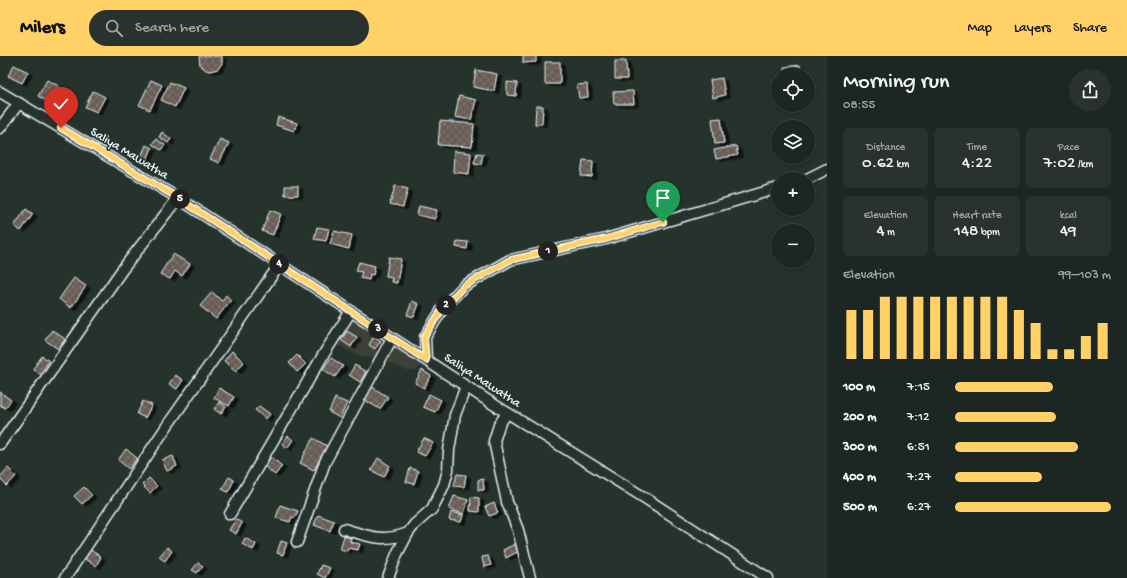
<!DOCTYPE html>
<meta charset="utf-8">
<style>
body{margin:0;font-family:"Gochi Hand",sans-serif;background:#29322f;color:#f1f3f6;height:100vh;display:flex;flex-direction:column;font-size:15px;white-space:nowrap}
*{box-sizing:border-box;margin:0}
p{font-size:13px;color:#a0a5a5}
.icon{flex:none;width:22px;height:22px;fill:none;stroke:currentColor;stroke-width:2;stroke-linecap:round;stroke-linejoin:round}
.map{position:relative;flex:1;overflow:hidden}
.drawer{display:flex;flex-direction:column;background:#1c2622;width:300px}
.drawer>*{flex:none}
.buttons{position:absolute;left:771px;top:12px;display:grid;gap:8px}
.buttons a{display:grid;place-items:center;width:44px;height:44px;border-radius:50%;background:#1c2622;box-shadow:0 2px 6px #0003,0 0 0 1px #3a4340;font-size:20px}
.pin{position:absolute;display:grid;place-items:center;width:34px;height:34px;color:#fff;margin:-41px -17px;border-radius:50% 50% 50% 0;rotate:-45deg;box-shadow:0 0 4px #0007}
.pin .icon{rotate:45deg}
.km{position:absolute;width:20px;height:20px;margin:-10px;border-radius:50%;background:#222;color:#fff;font-size:11px;line-height:20px;text-align:center}
.round{display:grid;place-items:center;flex:none;width:42px;height:42px;border-radius:21px;background:#29322f}
.overview{display:flex;align-items:center;justify-content:space-between;height:68px;padding:0 16px}
h1{font-size:22px;font-weight:600;line-height:30px}
.stats{display:grid;grid-template-columns:repeat(3,1fr);gap:6px;height:68px;padding:4px 16px}
.stats div{display:grid;align-content:center;border-radius:6px;background:#29322f;text-align:center}
.stats b{font-size:17px;font-weight:600}
.stats small{font-size:11px;font-weight:400}
.stats p{font-size:11px}
.chart{height:112px;padding:8px 16px}
.chart p{display:flex;justify-content:space-between}
.chart svg{width:100%;height:72px;margin-top:4px;stroke:#ffd166;stroke-width:6}
ul{padding:0 16px;list-style:none;font-size:13px}
li{display:grid;grid-template-columns:64px 48px 1fr;align-items:center;height:30px}
li i{height:10px;border-radius:5px;background:#ffd166}
header{display:flex;align-items:center;gap:24px;box-sizing:border-box;height:56px;padding:0 20px;background:#ffd166;color:#111}
header strong{font-size:19px}
nav{display:flex;gap:22px;margin-inline-start:auto;font-size:14px}
.search{width:280px;height:36px;background:#29322f;display:flex;align-items:center;gap:10px;box-sizing:border-box;padding:0 14px;border-radius:22px;color:#a0a5a5;font-size:15px}
main{display:flex;flex:1;min-height:0}
.map>svg:first-child{display:block}
.built{fill:#3a3f38}
.building{fill:url(#building-cross-hatch);stroke:#e8f1f8;filter:url(#shadow)}
.lines{fill:none;stroke-linecap:round;stroke-linejoin:round}
.minor-casing{stroke:#e8f1f8;stroke-width:13}
.minor{stroke:#26332d;stroke-width:10}
.route-casing{stroke:#fff;stroke-width:8}
.route{stroke:#ffd166;stroke-width:5}
.labels{text-anchor:middle;dominant-baseline:central;stroke-width:3;stroke-linejoin:round;paint-order:stroke}
.street-label{font-size:13px;fill:#e8f1f8;stroke:#26332d}
</style>
<header>
<strong>Milers</strong>
<div class="search"><svg class="icon" aria-label="search" viewBox="0 0 24 24"><circle cx="10" cy="10" r="6"/><path d="M15 15l6 6"/></svg>Search here</div>
<nav><a>Map</a><a>Layers</a><a>Share</a></nav>
</header>
<main>
<div class="map">
<svg width="827" height="522" viewBox="0 0 827 522">
<defs>
<pattern id="building-cross-hatch" width="8" height="8" patternUnits="userSpaceOnUse"><rect width="8" height="8" fill="#675c52"/><path d="M0 0l8 8M0 8l8-8" fill="none" stroke="#7d746c"/></pattern>
<filter id="shadow"><feDropShadow dx="4.5" dy="2.5" stdDeviation="0" flood-color="#0009"/></filter>
</defs>
<rect width="100%" height="100%" fill="#26332d"/>
<filter id="ink" filterUnits="userSpaceOnUse"><feTurbulence type="fractalNoise" baseFrequency=".025" numOctaves="2"/><feDisplacementMap in="SourceGraphic" scale="8" xChannelSelector="R" yChannelSelector="G"/><feConvolveMatrix kernelMatrix="1 2 1 2 8 2 1 2 1" color-interpolation-filters="sRGB"/></filter>
<g filter="url(#ink)">
<!-- built -->
<path class="built" d="M351,255L426,304L415,315H407L380,303L363,301L332,287Z"/>
<!-- building -->
<path class="building" d="M199,0H222V7L218,13L210,15L206,14L200,9Z
M523,0H536V6L523,7Z
M615,5H626L627,23H615Z
M545,6H560V28H545Z
M14,9L28,16L22,27L8,20Z
M800,9L801,19H785L784,11Z
M476,14L497,18L494,35L473,31Z
M722,22L725,39L713,42L710,24Z
M47,24L59,30L50,47L38,40Z
M151,24L162,29L150,54L139,49Z
M170,26L184,32L175,51L161,44Z
M507,26L517,27L516,40L507,39Z
M587,28L588,41L579,42L577,29Z
M93,35L105,41L97,56L85,51Z
M633,35L634,48H614L613,36Z
M459,40L476,44L471,64L455,61Z
M536,50H543L542,68H535Z
M278,61L297,67L294,75L276,69Z
M721,62L724,87L715,88L712,63Z
M440,65L474,68L472,91L438,89Z
M162,76L171,83L168,87L159,81Z
M156,83L165,89L161,94L152,88Z
M220,83L229,87L219,107L210,103Z
M146,89L152,92L146,106L140,103Z
M736,90L738,99L716,103L714,94Z
M454,95L471,97L469,118L453,116Z
M477,97L483,98L481,108L474,107Z
M583,104L593,105L592,121L581,120Z
M285,130H298V139H285Z
M395,130L408,133L403,151L390,148Z
M419,150L437,154L435,163L417,159Z
M26,153L33,158L21,175L14,170Z
M270,154L281,158L273,179L262,175Z
M317,171L329,173L326,185L314,183Z
M334,175L352,179L349,193L330,188Z
M457,185L468,186L467,193L456,191Z
M173,198L190,208L182,220L175,215L170,223L160,218Z
M389,201L401,203L397,227L391,226L392,221L386,220Z
M359,206L375,210L373,219L370,218L369,224L360,222L362,216L356,215Z
M74,222L86,230L71,252L59,243Z
M212,236L222,245L226,239L231,244L216,263L200,250Z
M412,245L419,248L414,261L407,259Z
M52,274L65,283L58,293L45,284Z
M347,275L357,281L351,291L341,284Z
M374,280L381,285L375,293L369,289Z
M232,295L244,306L236,315L224,305Z
M297,299L306,308L297,316L289,307Z
M42,300L49,305L40,318L33,313Z
M331,302L343,310L335,321L323,313Z
M355,309L366,316L360,326L349,319Z
M422,314L431,320L424,332L415,327Z
M175,319L183,324L177,333L169,328Z
M369,329L388,341L380,353L361,342Z
M219,332L234,341L229,350L214,342Z
M0,336L11,344L5,352L0,349Z
M429,338L441,344L435,356L423,351Z
M335,342L347,347L340,362L329,356Z
M143,345L152,349L145,362L137,358Z
M219,346L226,351L221,358L214,353Z
M259,350L270,358L266,363L255,354Z
M288,380L293,384L287,392L282,388Z
M313,382L327,390L314,414L300,407Z
M424,382L433,387L425,400L416,396Z
M126,393L137,402L129,413L118,404Z
M173,400L177,410L167,415L162,404Z
M271,401L282,410L275,419L264,410Z
M378,402L390,410L384,421L371,414Z
M8,412L16,420L7,430L0,423V421Z
M410,412L418,415L414,428L406,426Z
M457,418L466,419L464,431L454,430Z
M229,421L234,424L228,436L222,433Z
M149,422L157,430L150,437L142,429Z
M483,423L484,434H478V424Z
M84,431L92,439L82,448L74,440Z
M454,440L468,444L464,458L449,453Z
M471,441L479,442V456L470,455Z
M494,447L498,457L489,460L485,451Z
M280,449L298,455L295,462L292,461L290,466L276,462Z
M451,456L463,459L461,466L449,464Z
M318,459L334,465L330,475L314,469Z
M236,463L242,467L236,478L229,474Z
M344,480L351,482L350,486L360,488L358,494L348,492L347,495L340,493Z
M245,482L256,488L253,494L242,488Z
M281,485L287,487L283,499L277,497Z
M515,488L519,495L506,502L503,494Z
M167,491L172,495L165,505L159,501Z
M89,493L101,501L96,510L83,502Z
M488,500L491,509L484,511L482,501Z
M198,507L203,510L197,517L192,514Z
M321,509L330,512L325,522L317,518Z"/>
<g class="lines">
<defs>
<path id="minor" d="M0,36L178,142L493,348L645,442L768,522
M0,72L19,47
M807,123L827,113
M426,304L425,281L443,252L464,230L510,204L606,183L778,132
M507,357L499,369L494,385L507,446L518,474L530,522
M0,388L122,214L178,142
M230,458L322,301L351,255
M344,473C368,480 383,487 408,477
M297,486L325,406L392,282
M65,522L167,370L280,208
M388,522L397,498L408,477L415,468L432,453L444,429L448,414L449,394L455,359L466,330"/>
</defs>
<!-- minor casing -->
<use href="#minor" class="minor-casing"/>
<!-- minor -->
<use href="#minor" class="minor"/>
</g>
</g>
<g class="lines" filter="url(#ink)">
<defs>
<path id="route" d="M61,72L178,142L426,304L424,281L443,252L464,230L510,204L606,183L663,166"/>
</defs>
<!-- route casing -->
<use href="#route" class="route-casing"/>
<!-- route -->
<use href="#route" class="route"/>
</g>
<g class="labels">
<!-- street labels -->
<g class="street-label">
<text transform="translate(129 98) rotate(31)">Saliya Mawatha</text>
<text transform="translate(482 325) rotate(33)">Saliya Mawatha</text>
</g>
</g>
</svg>
<div class="buttons">
<a><svg class="icon" aria-label="locate" viewBox="0 0 24 24"><circle cx="12" cy="12" r="6"/><path d="M12 2v4M12 18v4M2 12h4M18 12h4"/></svg></a>
<a><svg class="icon" aria-label="layers" viewBox="0 0 24 24"><path d="M12 4l9 5-9 5-9-5zM3 14l9 5 9-5"/></svg></a>
<a>+</a>
<a>−</a>
</div>
<div class="pin" style="left:663px;top:166px;background:#1e9e55"><svg class="icon" aria-label="arrive" viewBox="0 0 24 24"><path d="M6 21V4h12l-3 4 3 4H6"/></svg></div>
<div class="pin" style="left:61px;top:72px;background:#d93025"><svg class="icon" aria-label="check" viewBox="0 0 24 24"><path d="M5 12l5 5 9-10"/></svg></div>
<b class="km" style="left:548px;top:195px">1</b>
<b class="km" style="left:446px;top:249px">2</b>
<b class="km" style="left:378px;top:273px">3</b>
<b class="km" style="left:279px;top:208px">4</b>
<b class="km" style="left:180px;top:143px">5</b>
</div>
<section class="drawer">
<div class="overview"><div><h1>Morning run</h1><p>08:55</p></div><a class="round"><svg class="icon" aria-label="share" viewBox="0 0 24 24"><path d="M12 15V3M7 8l5-5 5 5M5 13v7h14v-7"/></svg></a></div>
<div class="stats">
<div><p>Distance</p><b>0.62<small> km</small></b></div>
<div><p>Time</p><b>4:22</b></div>
<div><p>Pace</p><b>7:02<small> /km</small></b></div>
</div>
<div class="stats">
<div><p>Elevation</p><b>4<small> m</small></b></div>
<div><p>Heart rate</p><b>148<small> bpm</small></b></div>
<div><p>kcal</p><b>49</b></div>
</div>
<div class="chart"><p><span>Elevation</span>99–103 m</p>
<svg viewBox="0 0 160 44" preserveAspectRatio="none"><path d="M5 44V14M15 44V14M25 44V6M35 44V6M45 44V6M55 44V6M65 44V6M75 44V6M85 44V6M95 44V6M105 44V14M115 44V22M125 44V38M135 44V38M145 44V30M155 44V22"/></svg>
</div>
<ul>
<li><b>100 m</b>7:15<i style="width:63%"></i></li>
<li><b>200 m</b>7:12<i style="width:65%"></i></li>
<li><b>300 m</b>6:51<i style="width:79%"></i></li>
<li><b>400 m</b>7:27<i style="width:56%"></i></li>
<li><b>500 m</b>6:27<i style="width:100%"></i></li>
</ul>
</section>
</main>
